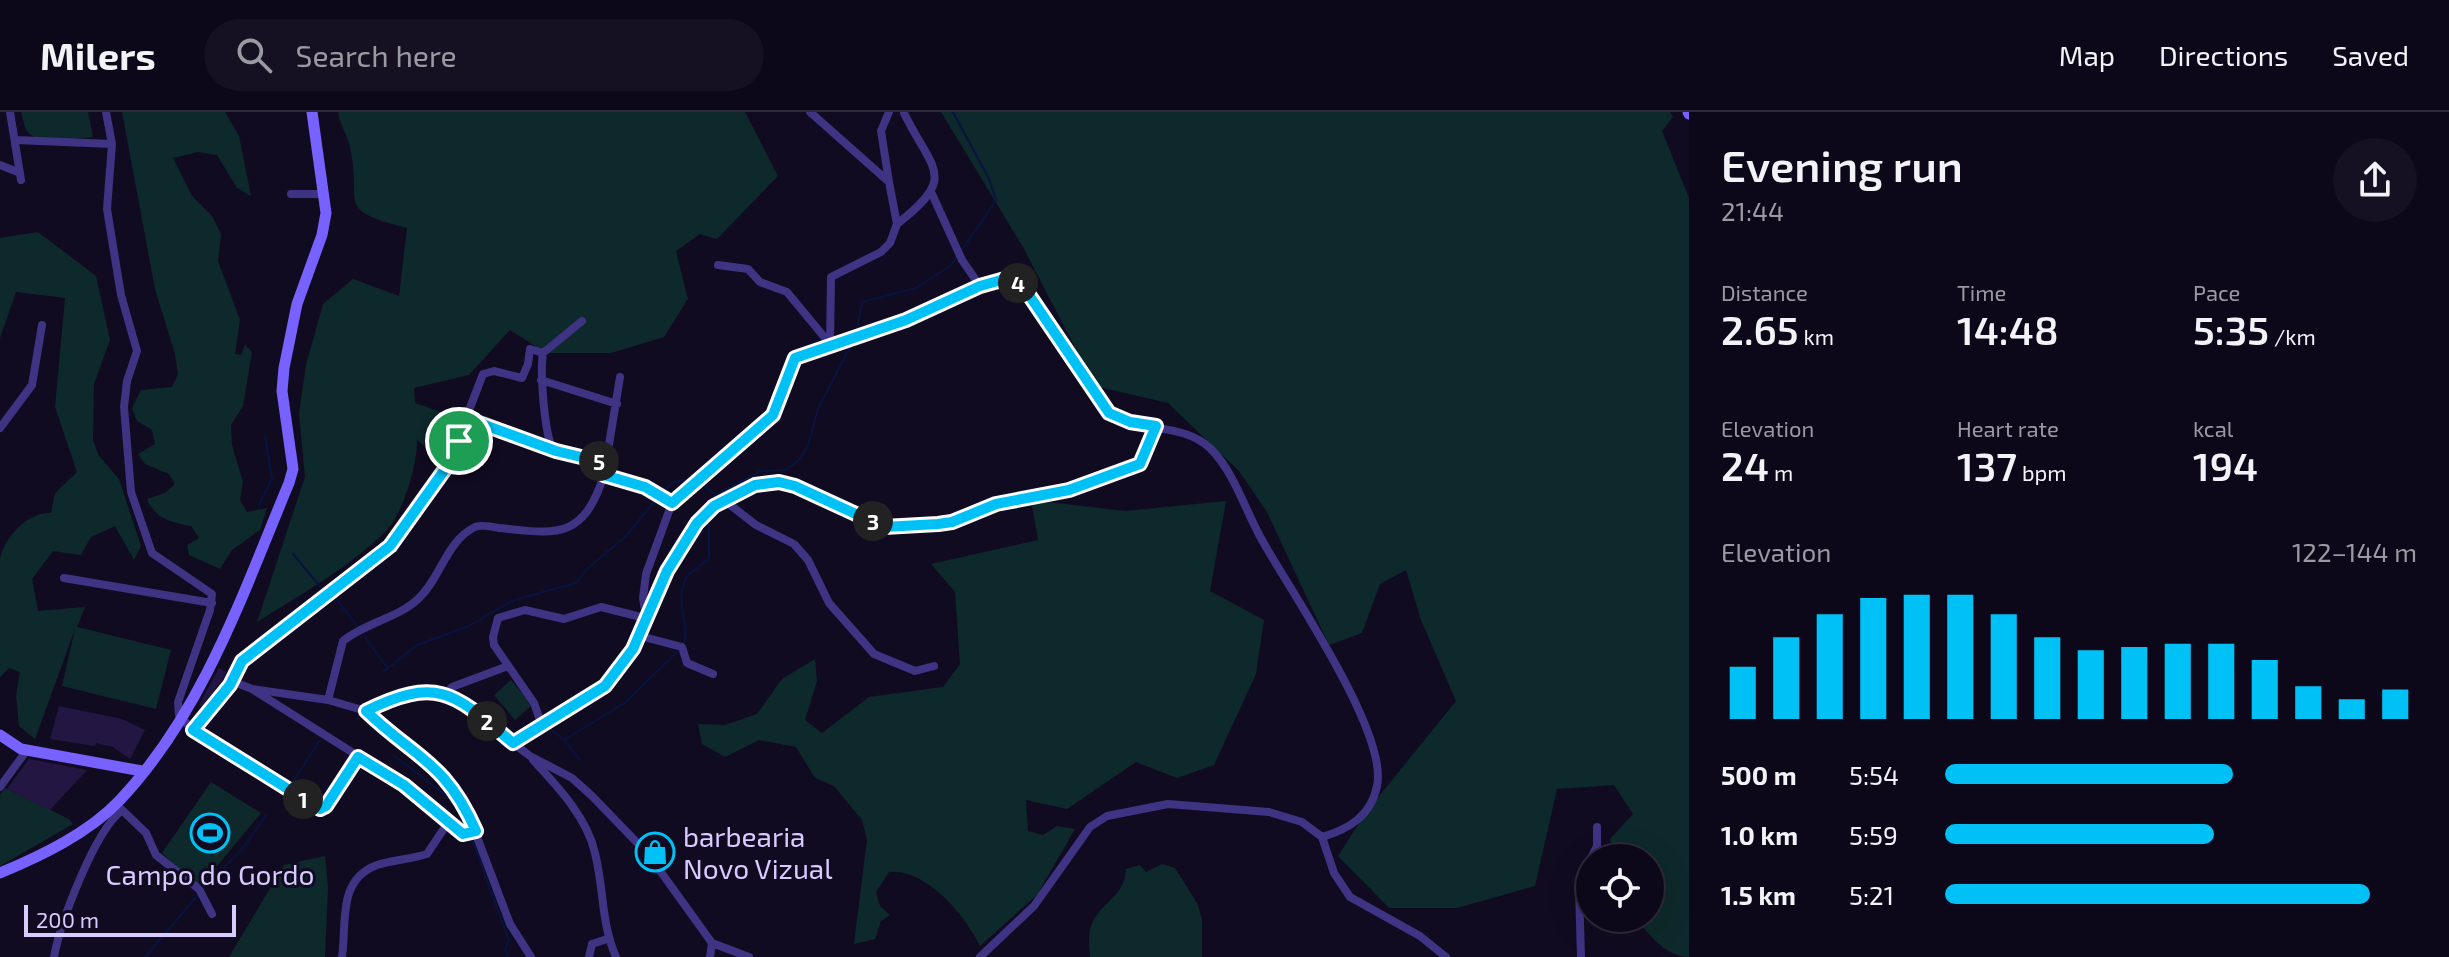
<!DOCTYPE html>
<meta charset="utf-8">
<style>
body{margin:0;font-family:"Exo 2",sans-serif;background:#161122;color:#f1f3f6;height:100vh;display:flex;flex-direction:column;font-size:30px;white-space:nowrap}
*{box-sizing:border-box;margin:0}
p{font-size:26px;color:#9a9aa2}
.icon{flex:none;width:44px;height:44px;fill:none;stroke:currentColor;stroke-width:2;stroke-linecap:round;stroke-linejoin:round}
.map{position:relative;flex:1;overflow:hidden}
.sheet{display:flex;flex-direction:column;background:#0d0819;width:760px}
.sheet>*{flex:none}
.buttons{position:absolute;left:1576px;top:732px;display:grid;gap:16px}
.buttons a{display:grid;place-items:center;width:88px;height:88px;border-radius:50%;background:#0d0819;box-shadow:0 8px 32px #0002,0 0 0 2px #2d2938;font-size:40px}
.scale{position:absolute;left:24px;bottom:20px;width:212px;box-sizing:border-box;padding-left:8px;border:4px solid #d7cbff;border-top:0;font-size:22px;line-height:28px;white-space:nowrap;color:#d7cbff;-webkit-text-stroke:6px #110b21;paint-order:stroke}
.pin{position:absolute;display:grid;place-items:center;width:68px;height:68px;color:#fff;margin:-34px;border:4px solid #fff;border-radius:50%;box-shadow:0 2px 8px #0007}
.km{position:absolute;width:40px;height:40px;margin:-20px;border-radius:50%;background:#222;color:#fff;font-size:22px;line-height:40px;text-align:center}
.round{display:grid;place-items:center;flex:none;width:84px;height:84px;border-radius:42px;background:#161122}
.head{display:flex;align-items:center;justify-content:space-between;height:136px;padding:0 32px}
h1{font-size:44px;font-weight:600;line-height:60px}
.figures{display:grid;grid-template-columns:repeat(3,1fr);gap:12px;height:136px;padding:8px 32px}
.figures div{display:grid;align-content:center}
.figures b{font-size:40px;font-weight:600}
.figures small{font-size:22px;font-weight:400}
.figures p{font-size:22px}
.chart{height:224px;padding:16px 32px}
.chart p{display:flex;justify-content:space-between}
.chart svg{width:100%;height:144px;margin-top:8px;stroke:#00c1f6;stroke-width:6}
ul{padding:0 32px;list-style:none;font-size:26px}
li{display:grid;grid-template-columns:128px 96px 1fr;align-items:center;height:60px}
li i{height:20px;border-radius:10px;background:#00c1f6}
header{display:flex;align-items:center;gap:48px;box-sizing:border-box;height:112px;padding:0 40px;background:#0d0819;border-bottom:2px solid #2d2938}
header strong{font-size:38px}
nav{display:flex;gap:44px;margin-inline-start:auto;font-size:28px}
.search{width:560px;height:72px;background:#161122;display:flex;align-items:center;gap:20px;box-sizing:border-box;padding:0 28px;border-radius:44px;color:#9a9aa2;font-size:30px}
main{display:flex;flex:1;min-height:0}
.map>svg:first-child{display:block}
.green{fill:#0e292b}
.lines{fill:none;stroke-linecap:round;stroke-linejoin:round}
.stream{stroke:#06143f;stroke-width:2}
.building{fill:#241643}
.street{stroke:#3f3383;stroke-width:8}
.secondary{stroke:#7862ff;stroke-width:11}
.route-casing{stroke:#fff;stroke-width:16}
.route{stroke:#00c1f6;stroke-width:10}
.labels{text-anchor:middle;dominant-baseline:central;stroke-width:6;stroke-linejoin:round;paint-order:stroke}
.poi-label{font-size:28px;fill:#d7cbff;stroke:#110b21;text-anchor:start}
</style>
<header>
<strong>Milers</strong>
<div class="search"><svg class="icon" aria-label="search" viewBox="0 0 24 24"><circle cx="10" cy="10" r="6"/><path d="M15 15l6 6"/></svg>Search here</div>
<nav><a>Map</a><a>Directions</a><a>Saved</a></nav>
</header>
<main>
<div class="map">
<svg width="1689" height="845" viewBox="0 0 1689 845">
<rect width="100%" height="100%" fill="#110b21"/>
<!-- green -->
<path class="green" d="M21,0H88L93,25C77,26 38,35 27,19C24,15 23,5 21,0Z
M122,0H225L239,24L251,84L237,76L217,43L198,40L173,46L192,84L212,104L221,122L218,149L240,208L235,242L241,243L245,233L252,240L243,294L231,313L232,333L243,370L240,388L247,400L267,396L260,418L232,438L220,457L189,443L187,433L199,426L191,414C172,411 154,406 147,387L165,381L175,372L169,362L145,352L138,342L155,332L152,318L137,309L132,296L141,278L172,275L178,262L175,242L155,177Z
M338,0H745L778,64L717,127L700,122L676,139L688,187L664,225L611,241H546L510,218L469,263L414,276L415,291L467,309L450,342L432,328L427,337L417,328C418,351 402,404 385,420C348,456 300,483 257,510L305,365L299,301L306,253L323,192L353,167L399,184L407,116C333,97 363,93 350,36C348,23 340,14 338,0Z
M941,0H1670L1673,5L1662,19L1689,86V845C1666,845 1650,823 1635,806H1650V746H1614L1610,727L1633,702L1614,673L1557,677L1535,774L1457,796H1389L1338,744L1367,699L1456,589L1421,508L1406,458L1380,472L1362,521L1329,533L1267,400L1239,359L1168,291L1095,274L1023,135Z
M38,120L96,164L110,228L94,272L93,328L99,344L119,367L141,434L134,448L115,414L91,425L81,443L53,439L32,467L38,499L85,495L77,515L171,538L156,597L62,574L75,517L35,627L19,614L16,583L20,560L9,556L0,565C0,536 0,474 0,447C5,424 28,400 51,401L55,381L77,360L55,295L65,186L16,180L0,226V126Z
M1031,388L1125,399L1226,389L1210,479L1264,508L1256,562L1214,653L1177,666L1136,650L1067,697L1026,688L1028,719L1043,723L1057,714L1075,717L1037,783L980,834C966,804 926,756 889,760L876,780L880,794L890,803L881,809L875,827L854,832L867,728L862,708L834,674L815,666L796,635L759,628L725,645L702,632L698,612L725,613L757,602L782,567L815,547L817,569L805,608L822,621L869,585L943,575L960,552L955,480L931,452L1038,428Z
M511,568L532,593L515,608L494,583Z
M211,670L261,701L199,776L162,741Z
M5,676L69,707L73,712L0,754V683Z
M325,744L328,776L325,845H229L284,753Z
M1162,752L1175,756L1197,791L1202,807V845H1090C1089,833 1087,816 1095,806C1107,787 1125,782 1126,757L1140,753L1146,760Z"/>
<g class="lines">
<!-- stream -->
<path class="stream" d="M953,0L989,67L996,88L962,138
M856,223L862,190L916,176L949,155L956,146
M701,370L714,382
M660,382L673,370L696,366
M712,390L715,383L761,359L786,358L800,347L808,333L818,297L853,229
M259,393L272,367L265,324
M293,442L324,479
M335,485L357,514
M364,524L387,555
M683,532C692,512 674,496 685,468C689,459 702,454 709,446V404
M383,560L417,533L467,515L514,488L576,471L587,457L627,423L656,387
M548,615L564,628L580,648
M564,628L626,590L680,537
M394,644L451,687L469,718
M291,673L320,628
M471,724L509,829L505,837L508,845
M202,778L244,735L266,703
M145,845L198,783"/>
</g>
<!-- building -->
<path class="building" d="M219,556L226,560L224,565L202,595L199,593Z
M59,594L122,607L145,618L130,647L113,635L96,631L95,634L50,627Z
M29,647L87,658L50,698L7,677Z"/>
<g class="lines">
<!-- street -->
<path class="street" d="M10,0L21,68
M106,0L112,32L107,97L121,183L137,239L127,269L124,295L131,380L152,441L212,482L210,498L178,590L179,603L193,618L320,697L326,694L358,645
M810,0L889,70L897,112L890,131L881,140L831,165L830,234
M889,0L881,19L889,70
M15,28L112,32
M0,53L20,61
M291,82H323
M932,82L962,148L980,174
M897,112C959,64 932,59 904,1
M718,153L748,157L760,170L787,180L830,232
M541,268L617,292
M468,307L556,339L606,351L604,363L645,375L672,391
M0,316L32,273L42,213
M553,338C544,320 540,260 543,241L582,209
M606,351L620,265
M725,389L756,413L794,432L808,448L829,491L874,542L915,559L934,554
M64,466L212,491
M646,504L643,486L646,462L672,391L773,303L795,246L906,208L990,170L1012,168L1027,180L1109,301C1139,322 1182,309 1211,337C1234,360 1246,400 1262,428C1289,477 1389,621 1377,674C1371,704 1349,717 1322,725
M640,524L682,535L687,551L713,562
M232,569L252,577L328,588L366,599L437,656L463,688L510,812L531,845
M252,577L404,673L463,722L476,719
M446,581L452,575L508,554
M328,588L343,529C365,511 398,506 418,487C441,466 446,429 475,415C482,412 492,415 499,416C557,422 583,428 604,363
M366,599L399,583L446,581L530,644L572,666L592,684L648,742L712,831L749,845
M541,611L534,591L494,533L493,525L498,506L525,498L564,507L601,495L645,506
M193,618L230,573L242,549L390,434L448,353L483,262L494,259L522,266L528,252L530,237L543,241
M513,631L605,574L633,537L667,459L697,411L714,394L755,373L779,370L795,374L886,415L952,410L979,397L1061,380L1136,355L1144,347L1156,314
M533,648C557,674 587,705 595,741C604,777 601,811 616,845
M0,675L27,638
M121,697L146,721L156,743L199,777L212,802
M1591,746L1597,734V715
M54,845C60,811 94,721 121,699
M342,845C347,810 337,768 377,753C393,748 411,747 427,742L449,709
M589,845L592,832L607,827
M710,845L712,831
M980,845L1034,794L1090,715L1107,704L1168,692L1269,700L1302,710L1322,725L1334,761L1350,785L1420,824L1446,845
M1581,845L1579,775L1590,747"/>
<!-- secondary -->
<path class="secondary" d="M1688,0L1689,2
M0,623L21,637L142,659
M0,761C41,744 89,721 120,688C203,600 243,481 289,371L293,357L282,279L284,256L297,192L322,123L326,101L312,0"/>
</g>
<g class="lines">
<defs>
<path id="route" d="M1005,167L1012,168L1027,180L1109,301L1130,310L1156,314L1140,352L1069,378L996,392L952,410L938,412L884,415L795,374L779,370L755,373L714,394L697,411L667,459L633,537L605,574L513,631C455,582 439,563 366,599C416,647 445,649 476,719L463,722L404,673L358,645L326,694L320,697L193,618L230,573L242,549L390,434L448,353L468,307L556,339L606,351L604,363L645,375L672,391L773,303L795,246L906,208L980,174Z"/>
</defs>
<!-- route casing -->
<use href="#route" class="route-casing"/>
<!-- route -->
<use href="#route" class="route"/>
</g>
<!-- icons -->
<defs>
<symbol id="stadium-ring" viewBox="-11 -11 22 22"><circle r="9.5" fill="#110b21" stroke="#00c1f6" stroke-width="1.5"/><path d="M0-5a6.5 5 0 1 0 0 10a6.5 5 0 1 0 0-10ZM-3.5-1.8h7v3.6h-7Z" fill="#00c1f6"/></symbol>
<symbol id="shop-ring" viewBox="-11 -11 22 22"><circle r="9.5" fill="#110b21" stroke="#00c1f6" stroke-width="1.5"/><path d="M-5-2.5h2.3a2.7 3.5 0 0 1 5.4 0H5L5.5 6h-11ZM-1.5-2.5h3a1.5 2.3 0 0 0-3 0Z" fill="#00c1f6"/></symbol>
</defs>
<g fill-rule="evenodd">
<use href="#stadium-ring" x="188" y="699" width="44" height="44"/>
<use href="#shop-ring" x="633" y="718" width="44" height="44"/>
</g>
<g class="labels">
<!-- poi labels -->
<g class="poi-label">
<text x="683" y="724">barbearia<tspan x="683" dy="32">Novo Vizual</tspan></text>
<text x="210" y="762" text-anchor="middle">Campo do Gordo</text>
</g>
</g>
</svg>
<div class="buttons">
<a><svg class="icon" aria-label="locate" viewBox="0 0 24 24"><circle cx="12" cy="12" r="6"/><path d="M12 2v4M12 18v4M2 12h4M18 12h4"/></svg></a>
</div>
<div class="scale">200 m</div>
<div class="pin" style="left:459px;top:329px;background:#1e9e55"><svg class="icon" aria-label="arrive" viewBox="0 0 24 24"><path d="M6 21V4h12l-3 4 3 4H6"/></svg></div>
<b class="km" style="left:303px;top:687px">1</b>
<b class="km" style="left:487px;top:609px">2</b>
<b class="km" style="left:873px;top:409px">3</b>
<b class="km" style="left:1018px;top:171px">4</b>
<b class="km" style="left:599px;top:349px">5</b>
</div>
<section class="sheet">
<div class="head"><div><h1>Evening run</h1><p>21:44</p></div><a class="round"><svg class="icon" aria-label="share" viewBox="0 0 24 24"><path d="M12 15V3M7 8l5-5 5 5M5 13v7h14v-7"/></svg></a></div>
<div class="figures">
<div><p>Distance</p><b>2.65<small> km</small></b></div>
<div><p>Time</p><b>14:48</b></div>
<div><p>Pace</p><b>5:35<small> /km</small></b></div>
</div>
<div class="figures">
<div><p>Elevation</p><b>24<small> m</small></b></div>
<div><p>Heart rate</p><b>137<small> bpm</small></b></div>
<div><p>kcal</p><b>194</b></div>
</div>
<div class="chart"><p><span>Elevation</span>122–144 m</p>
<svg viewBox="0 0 160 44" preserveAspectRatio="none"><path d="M5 44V28M15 44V19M25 44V12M35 44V7M45 44V6M55 44V6M65 44V12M75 44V19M85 44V23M95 44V22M105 44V21M115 44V21M125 44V26M135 44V34M145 44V38M155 44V35"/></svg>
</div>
<ul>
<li><b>500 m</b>5:54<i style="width:61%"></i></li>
<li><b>1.0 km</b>5:59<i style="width:57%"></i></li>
<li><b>1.5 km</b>5:21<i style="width:90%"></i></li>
</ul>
</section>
</main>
